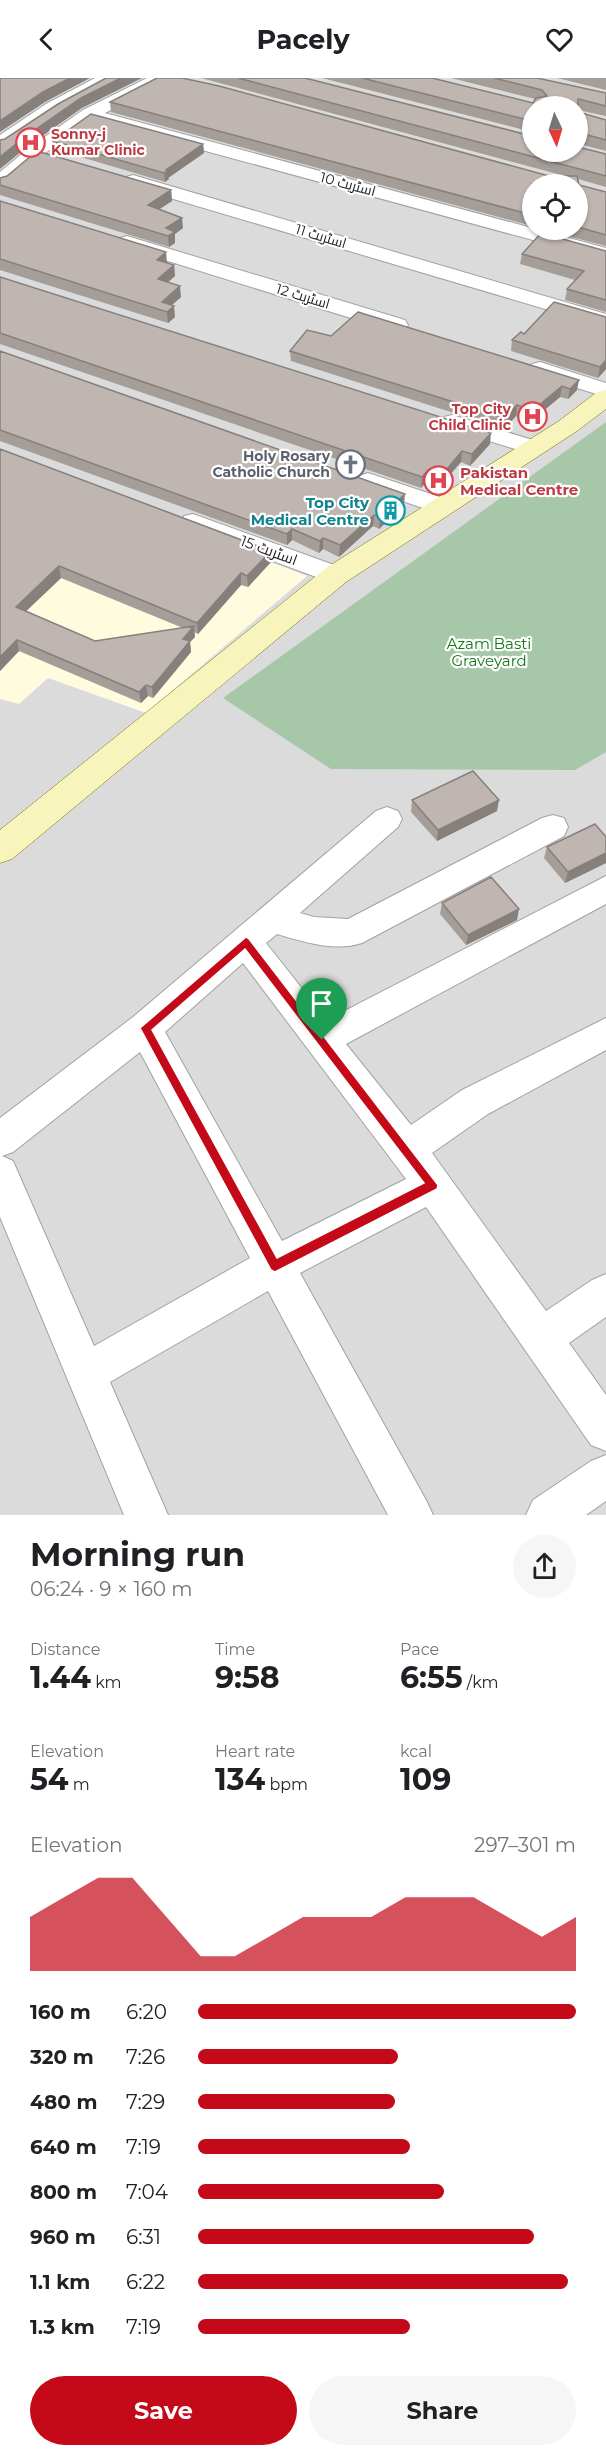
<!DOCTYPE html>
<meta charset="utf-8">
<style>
body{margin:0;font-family:Montserrat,Cairo,sans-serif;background:#f6f6f6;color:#202124;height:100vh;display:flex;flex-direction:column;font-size:22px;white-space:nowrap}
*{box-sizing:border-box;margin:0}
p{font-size:20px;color:#757577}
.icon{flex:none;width:33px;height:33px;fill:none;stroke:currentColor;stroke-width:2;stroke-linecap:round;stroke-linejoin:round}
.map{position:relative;height:1437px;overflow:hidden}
.side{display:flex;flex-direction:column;background:#fff;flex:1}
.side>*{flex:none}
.needle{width:39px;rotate:176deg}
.buttons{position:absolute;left:522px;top:18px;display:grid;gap:12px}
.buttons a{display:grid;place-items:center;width:66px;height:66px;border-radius:50%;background:#fff;box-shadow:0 2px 4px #0004;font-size:30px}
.pin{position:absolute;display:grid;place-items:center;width:51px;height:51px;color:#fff;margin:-62px -26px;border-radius:50% 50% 50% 0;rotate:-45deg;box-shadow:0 0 6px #0007}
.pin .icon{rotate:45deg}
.round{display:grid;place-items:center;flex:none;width:63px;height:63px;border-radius:32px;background:#f6f6f6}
.overview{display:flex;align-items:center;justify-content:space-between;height:102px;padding:0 30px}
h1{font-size:33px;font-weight:700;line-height:45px}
.figures{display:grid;grid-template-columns:repeat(3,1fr);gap:9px;height:102px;padding:6px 30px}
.figures div{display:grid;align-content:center}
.figures b{font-size:30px;font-weight:700}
.figures small{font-size:16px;font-weight:400}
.figures p{font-size:16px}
.chart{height:168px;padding:12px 30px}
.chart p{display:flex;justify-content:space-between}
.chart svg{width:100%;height:108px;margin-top:6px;fill:#c40919;opacity:.7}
.action{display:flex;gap:12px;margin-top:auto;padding:12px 30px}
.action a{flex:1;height:69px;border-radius:36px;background:#c40919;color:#fff;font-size:24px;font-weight:700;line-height:69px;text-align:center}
.action a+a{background:#f6f6f6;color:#202124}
ul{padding:0 30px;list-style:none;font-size:20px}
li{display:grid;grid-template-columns:96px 72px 1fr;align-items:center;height:45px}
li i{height:15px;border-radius:8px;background:#c40919}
header{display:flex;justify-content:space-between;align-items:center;height:78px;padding:0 30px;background:#fff;font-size:27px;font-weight:700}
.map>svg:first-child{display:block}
.residential{fill:#dcdbdb;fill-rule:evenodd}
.education{fill:#fefbdf}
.cemetery{fill:#a7c7a9}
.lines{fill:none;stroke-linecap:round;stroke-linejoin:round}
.street-casing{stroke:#a2a2a2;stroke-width:2}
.secondary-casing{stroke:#6f710a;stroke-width:1}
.street{fill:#fff;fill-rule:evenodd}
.secondary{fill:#f7f5bb;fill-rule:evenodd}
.wall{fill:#a49d98;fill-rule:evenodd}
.shaded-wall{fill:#867f7c}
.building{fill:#bfb6b1;stroke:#867f7c;stroke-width:1.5}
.route{fill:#c40919;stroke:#fff;stroke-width:1.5;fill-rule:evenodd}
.labels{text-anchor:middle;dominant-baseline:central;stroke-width:4.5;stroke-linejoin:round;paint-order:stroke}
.far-health-label{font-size:14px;font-weight:bold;fill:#be3a42;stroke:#fff;text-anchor:start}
.far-street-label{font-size:14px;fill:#1e1e1e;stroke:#fff}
.far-worship-label{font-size:14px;font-weight:bold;fill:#5b616d;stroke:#fff;text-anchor:end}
.health-label{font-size:15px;font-weight:bold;fill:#be3a42;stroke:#fff;text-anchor:start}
.culture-label{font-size:15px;font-weight:bold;fill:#0d838f;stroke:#fff;text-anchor:end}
.street-label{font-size:15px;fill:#1e1e1e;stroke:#fff}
.park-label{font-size:15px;fill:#117810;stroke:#fff}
</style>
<header><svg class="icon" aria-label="back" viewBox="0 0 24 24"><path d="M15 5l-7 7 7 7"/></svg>Pacely<svg class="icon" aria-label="heart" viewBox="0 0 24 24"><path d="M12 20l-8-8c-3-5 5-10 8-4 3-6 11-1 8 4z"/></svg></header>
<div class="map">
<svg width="606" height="1437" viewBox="0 0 606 1437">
<rect width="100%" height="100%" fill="#efebe5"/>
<!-- residential -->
<path class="residential" d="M0,0H606V1437H0ZM532,28H578V74H532ZM532,106H578V152H532Z"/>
<!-- education -->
<path class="education" d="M0,379L41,396L307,498L146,635L48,600L19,626L0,621Z"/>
<!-- cemetery -->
<path class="cemetery" d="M606,344V674L575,692L331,691L223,620Z"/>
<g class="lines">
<defs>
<path id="street" d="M95,0H116L114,4L58,34L6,70L0,71V57L46,26Z
M147,0H168L166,4L105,35L606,170V182L92,42L41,78L7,107L0,109V94L29,70L83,32Z
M133,97L606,236V249L126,107L124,103L126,99Z
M127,158L405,242L408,247L405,252L397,253L389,252L120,168L117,164L120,160Z
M540,284L606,305V319L532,296L529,291L532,286Z
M452,337L539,364L543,369L539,374L531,376L444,349L440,344L444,339Z
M368,395L449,422L452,428L449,434L440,436L359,408L356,403L359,398Z
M193,436L345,491L349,497L345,503L336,506L327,503L184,450L181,444L184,438Z
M387,729L398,733L402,741L398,749L300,835L314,839L348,841L542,740L553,737L564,740L568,749L564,758L362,865C335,874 304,864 277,856L266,865L327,942L606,798V826L346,966L411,1047L462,1012L606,940V972L488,1036L432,1075L546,1233L592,1202L606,1196V1239L569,1265L606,1317V1373L591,1367L426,1129L300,1195L426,1422L433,1437H388L268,1213L110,1304L168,1437H124L0,1139V1040L133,939L376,733ZM243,885L406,1101L282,1163L165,954ZM140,974L250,1180L94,1268L13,1083L2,1078L13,1074Z
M606,1377V1423L586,1437H526L533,1422L591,1383Z"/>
<path id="secondary" d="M606,312V331L577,353L346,504L12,781L0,785V752L326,490L559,343L597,314Z"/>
</defs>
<!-- street casing -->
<use href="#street" class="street-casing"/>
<!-- secondary casing -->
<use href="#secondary" class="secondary-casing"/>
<!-- street -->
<use href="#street" class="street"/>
<!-- secondary -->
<use href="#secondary" class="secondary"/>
</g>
<!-- wall -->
<path class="wall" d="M201,0H305L532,74L606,76V109L578,101L579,107L606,114V168L544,152H578V106H532V148L111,34L110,24L549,98H565Z
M322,0H432L533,25L535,21L451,0H538L606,15V38L578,32V34L606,42V73L579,66L578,68V28H532V54Z
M557,0H606V12Z
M53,63L203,66L204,75L168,100L169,101L165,104L54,71Z
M0,100L171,112L172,123L159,131L183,150L175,156V165L169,169L0,117Z
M0,123L174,187L175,198L168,204L181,219L172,227L175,239L168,245L0,192Z
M606,173V234L565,222L567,211L575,202L520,186L522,176Z
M0,199L490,366L470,388L461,384L440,408L427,403L421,410L0,266Z
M358,234L577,312L568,321L560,319L530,344L516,338L504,351L291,283L290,273L331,258Z
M524,256L606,291L598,300L511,273L512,262Z
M0,273L404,427L379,451L373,448L339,479L323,471L319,475L292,462L287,467L0,363Z
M0,371L271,473V484L248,509L241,507L198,556L194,554L195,559L190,564L191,574L153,620L148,618L141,625L19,573L0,593ZM61,500L183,550L95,563L26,533Z
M412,722L497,733L437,763L411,734Z
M606,759V785L565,805L544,780L547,769Z
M442,825L517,842L466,867L440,836Z"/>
<!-- shaded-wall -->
<path class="shaded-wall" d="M70,0H90L45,24L0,54V43L43,14Z
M121,0H142L82,30L28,68L0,91V79L26,58L81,20Z
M203,66L204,75L168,100L169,101L165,104L164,95L166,92Z
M171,112L172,123L149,138L148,127Z
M182,140L183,150L175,156V165L169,169L168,158L166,150Z
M166,174L167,185L157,182Z
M174,187L175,198L159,212L158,201Z
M180,208L181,219L165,233L162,224Z
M174,228L175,239L168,245L167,234Z
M606,282V291L598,300L600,289Z
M579,302L577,312L568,321L570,311Z
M562,308L560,319L530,344L532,333Z
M517,327L516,338L504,351L505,340Z
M491,355L490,366L470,388L472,376Z
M462,373L461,384L440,408L442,397Z
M428,392L427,403L421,410L422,399Z
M405,416L404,427L379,451L380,439Z
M374,437L373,448L339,479L340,467Z
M292,451V462L287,467V456Z
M323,460V471L319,475L320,463Z
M271,473V484L248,509L247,498Z
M59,488L61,500L19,540L16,529Z
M241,495V507L198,556L197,545Z
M194,548L195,559L190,564L191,574L153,620L152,609L183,561Z
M17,562L19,573L0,593V579Z
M146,607L148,618L141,625L139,614Z
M499,722L497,733L437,763L438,752Z
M606,775V785L565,805L568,794Z
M519,831L517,842L466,867L468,857Z"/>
<!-- building -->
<path class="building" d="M0,0H70L43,14L0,43Z
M106,0H121L81,20L26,58L0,79V62L5,61L58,26Z
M157,0H182L219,8L549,98H577L579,107L606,114V157L578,149V106H532V137L110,24Z
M238,0H305L532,58V74H578V69L606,76V98Z
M362,0H432L533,25L536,20L547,18L542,12L494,0H537L606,15V28L578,21V34L606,42V62L580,55L578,61V28H532V43Z
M91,36L203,66L166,92L168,93L164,95L53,63Z
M37,73L171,112L148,127L182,140L166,150L175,154L168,158L0,107V100L7,98Z
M0,123L166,174L157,182L174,187L158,201L180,208L162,224L174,228L167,234L0,181Z
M541,155L606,173V222L567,211L584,193L522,176Z
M0,199L491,355L472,376L462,373L442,397L428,392L422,399L0,255Z
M554,224L606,239V282L600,289L512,262L521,254L524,256Z
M358,234L579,302L570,311L562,308L532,333L517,327L505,340L290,273L307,252L331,258Z
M0,273L405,416L380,439L374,437L340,467L323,460L320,463L292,451L287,456L0,352Z
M0,371L271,473L247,498L241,495L197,545L59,488L16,529L95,563L194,548L183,561L190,563L152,609L146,607L139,614L17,562L0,579Z
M473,693L499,722L438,752L412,722Z
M595,746L606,759V775L568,794L547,769Z
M491,799L519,831L468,857L442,825Z"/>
<!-- route -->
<path class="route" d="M246,859L249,861L438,1107L437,1111L275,1194L271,1192L140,950ZM245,871L424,1105L277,1180L152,952Z"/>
<!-- icons -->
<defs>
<symbol id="hospital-ring" viewBox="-11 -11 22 22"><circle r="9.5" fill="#fff" stroke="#e0444e" stroke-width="1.5"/><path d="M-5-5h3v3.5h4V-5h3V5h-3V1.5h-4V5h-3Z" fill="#e0444e"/></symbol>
<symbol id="church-ring" viewBox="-11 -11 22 22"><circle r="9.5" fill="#fff" stroke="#6b7280" stroke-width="1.5"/><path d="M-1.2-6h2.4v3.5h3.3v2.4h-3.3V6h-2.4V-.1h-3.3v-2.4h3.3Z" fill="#6b7280"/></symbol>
<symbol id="building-ring" viewBox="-11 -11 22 22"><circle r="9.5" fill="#fff" stroke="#0f9aa8" stroke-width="1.5"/><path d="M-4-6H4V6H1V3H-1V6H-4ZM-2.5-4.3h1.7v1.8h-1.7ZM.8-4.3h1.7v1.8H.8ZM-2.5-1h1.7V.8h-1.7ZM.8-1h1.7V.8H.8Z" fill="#0f9aa8"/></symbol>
</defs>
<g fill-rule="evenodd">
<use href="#hospital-ring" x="14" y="48" width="33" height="33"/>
<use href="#hospital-ring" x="516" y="322" width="33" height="33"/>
<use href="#church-ring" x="334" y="370" width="33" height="33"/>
<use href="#hospital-ring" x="422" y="386" width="33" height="33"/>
<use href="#building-ring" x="374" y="416" width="33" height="33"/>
</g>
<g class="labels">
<!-- far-health labels -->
<g class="far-health-label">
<text x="51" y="56">Sonny-j<tspan x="51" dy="16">Kumar Clinic</tspan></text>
<text x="511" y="331" text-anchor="end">Top City<tspan x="511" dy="16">Child Clinic</tspan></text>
</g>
<!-- far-street labels -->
<g class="far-street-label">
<text transform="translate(348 106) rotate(15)">اسٹریٹ 10</text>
<text transform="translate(321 158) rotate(17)">اسٹریٹ 11</text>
<text transform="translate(303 218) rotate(17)">اسٹریٹ 12</text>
</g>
<!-- far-worship labels -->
<g class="far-worship-label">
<text x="330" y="378">Holy Rosary<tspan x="330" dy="16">Catholic Church</tspan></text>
</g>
<!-- health labels -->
<g class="health-label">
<text x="460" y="394">Pakistan<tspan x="460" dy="17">Medical Centre</tspan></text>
</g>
<!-- culture labels -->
<g class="culture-label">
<text x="369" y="424">Top City<tspan x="369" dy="17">Medical Centre</tspan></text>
</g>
<!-- street labels -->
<g class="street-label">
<text transform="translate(269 472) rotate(20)">اسٹریٹ 15</text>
</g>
<!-- park labels -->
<g class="park-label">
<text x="489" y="565">Azam Basti<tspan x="489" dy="17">Graveyard</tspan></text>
</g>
</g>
</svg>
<div class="buttons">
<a><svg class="needle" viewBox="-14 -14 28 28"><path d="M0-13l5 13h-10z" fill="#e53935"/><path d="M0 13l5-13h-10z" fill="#757577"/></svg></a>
<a><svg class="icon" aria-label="locate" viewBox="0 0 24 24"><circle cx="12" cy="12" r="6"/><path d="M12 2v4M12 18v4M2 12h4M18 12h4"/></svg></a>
</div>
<div class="pin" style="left:322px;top:962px;background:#1e9e55"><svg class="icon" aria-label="arrive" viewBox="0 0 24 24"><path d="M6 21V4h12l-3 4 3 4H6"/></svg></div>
</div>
<section class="side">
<div class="overview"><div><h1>Morning run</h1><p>06:24 · 9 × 160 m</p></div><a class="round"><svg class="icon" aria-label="share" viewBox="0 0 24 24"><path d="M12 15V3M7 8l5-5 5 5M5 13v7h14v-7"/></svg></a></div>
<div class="figures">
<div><p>Distance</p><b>1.44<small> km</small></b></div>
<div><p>Time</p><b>9:58</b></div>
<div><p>Pace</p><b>6:55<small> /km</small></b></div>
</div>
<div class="figures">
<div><p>Elevation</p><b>54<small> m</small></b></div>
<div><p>Heart rate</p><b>134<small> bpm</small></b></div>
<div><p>kcal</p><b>109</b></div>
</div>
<div class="chart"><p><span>Elevation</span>297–301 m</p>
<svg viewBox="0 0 160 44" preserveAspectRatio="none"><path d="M0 44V22L10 14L20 6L30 6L40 22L50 38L60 38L70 30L80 22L90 22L100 22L110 14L120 14L130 14L140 22L150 30L160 22V44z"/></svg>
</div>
<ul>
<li><b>160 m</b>6:20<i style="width:100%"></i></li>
<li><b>320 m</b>7:26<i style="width:53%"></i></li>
<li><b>480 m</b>7:29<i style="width:52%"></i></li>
<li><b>640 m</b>7:19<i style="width:56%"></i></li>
<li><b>800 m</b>7:04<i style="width:65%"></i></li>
<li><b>960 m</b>6:31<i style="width:89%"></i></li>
<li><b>1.1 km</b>6:22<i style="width:98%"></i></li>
<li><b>1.3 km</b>7:19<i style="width:56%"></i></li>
</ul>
<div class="action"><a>Save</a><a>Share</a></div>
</section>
